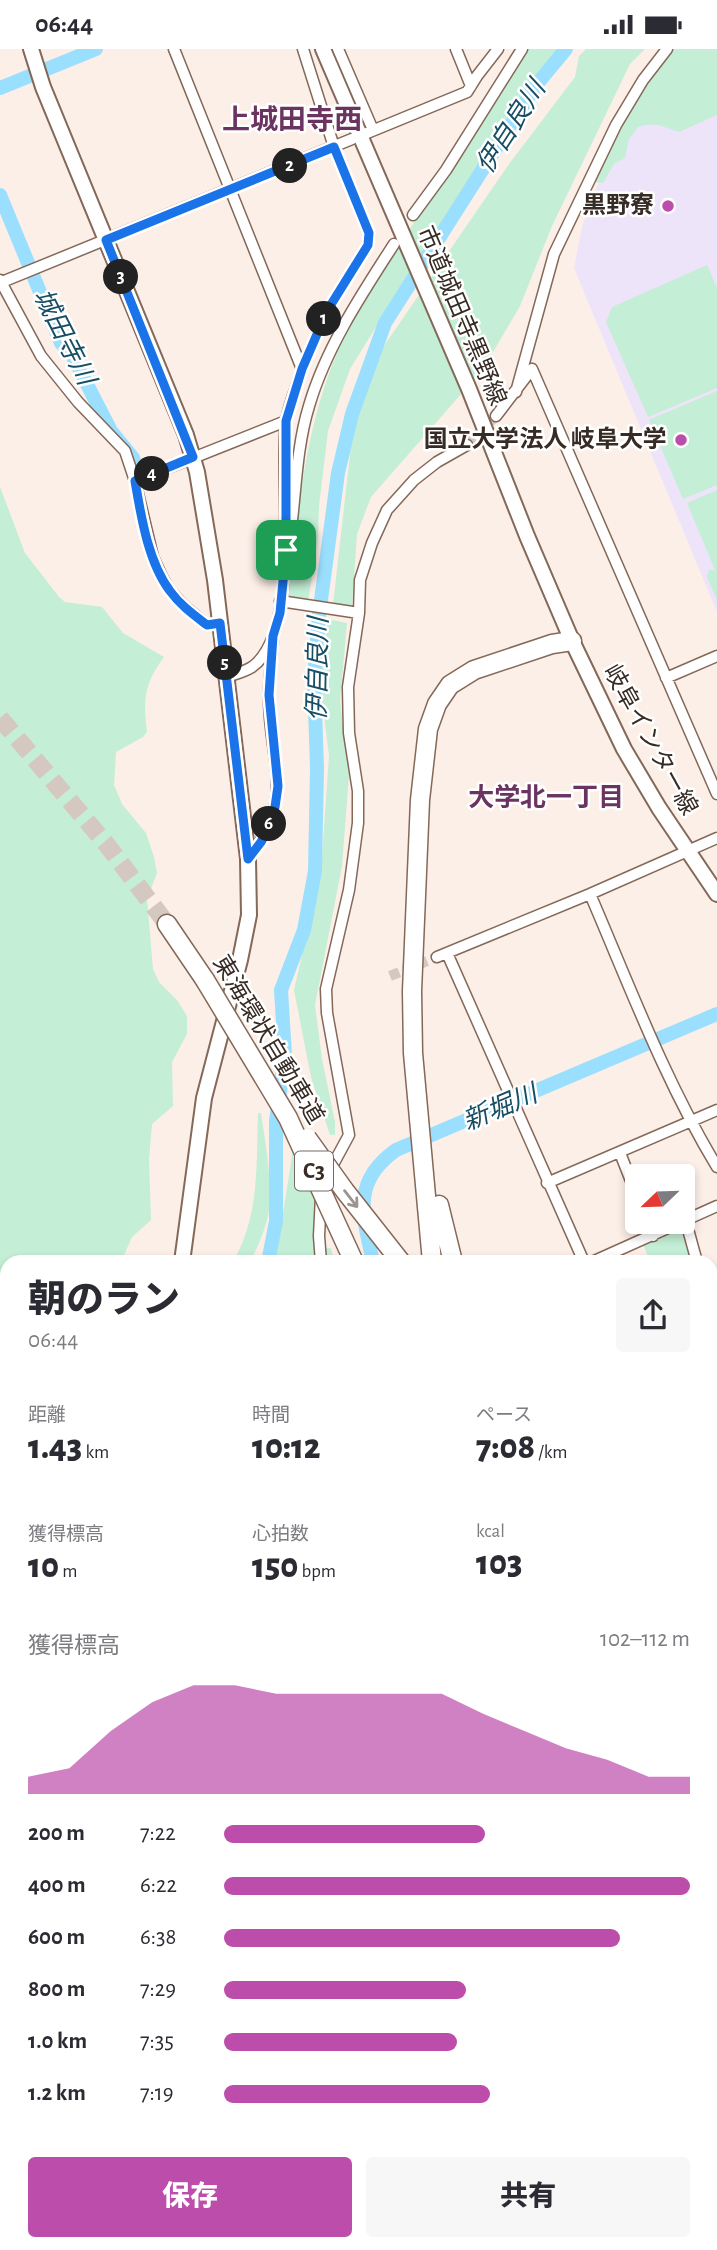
<!DOCTYPE html>
<html lang="ja">
<meta charset="utf-8">
<style>
body{margin:0;font-family:"Alegreya Sans","Noto Sans JP",sans-serif;background:#f7f7f7;color:#2b2b33;height:100vh;display:flex;flex-direction:column;font-size:26px;white-space:nowrap}
*{box-sizing:border-box;margin:0}
p{font-size:23px;color:#7c7c81}
.icon{flex:none;width:38px;height:38px;fill:none;stroke:currentColor;stroke-width:2;stroke-linecap:round;stroke-linejoin:round}
.map{position:relative;flex:1;overflow:hidden}
.sheet{position:absolute;left:0px;top:1206px;width:718px;height:996px;display:flex;flex-direction:column;background:#fff;border-radius:21px 21px 0 0;box-shadow:0 4px 10px #0003}
.sheet>*{flex:none}
.needle{width:46px;rotate:247deg}
.buttons{position:absolute;left:625px;top:1115px;display:grid;gap:14px}
.buttons a{display:grid;place-items:center;width:70px;height:70px;border-radius:7px;background:#fff;box-shadow:0 4px 10px #0003;font-size:35px}
.pin{position:absolute;display:grid;place-items:center;width:60px;height:60px;color:#fff;margin:-30px;border-radius:14px;box-shadow:0 4px 10px #0006}
.km{position:absolute;width:35px;height:35px;margin:-18px;border-radius:50%;background:#222;color:#fff;font-size:19px;line-height:35px;text-align:center}
.round{display:grid;place-items:center;flex:none;width:74px;height:74px;border-radius:7px;background:#f7f7f7}
.summary{display:flex;align-items:center;justify-content:space-between;height:119px;padding:0 28px}
h1{font-size:38px;font-weight:800;line-height:52px}
.stats{display:grid;grid-template-columns:repeat(3,1fr);gap:10px;height:119px;padding:7px 28px}
.stats div{display:grid;align-content:center}
.stats b{font-size:35px;font-weight:800}
.stats small{font-size:19px;font-weight:400}
.stats p{font-size:19px}
.chart{height:196px;padding:14px 28px}
.chart p{display:flex;justify-content:space-between}
.chart svg{width:100%;height:126px;margin-top:7px;fill:#bd4daa;opacity:.7}
.primary-button{display:flex;gap:14px;margin-top:auto;padding:14px 28px}
.primary-button a{flex:1;height:80px;border-radius:7px;background:#bd4daa;color:#fff;font-size:28px;font-weight:800;line-height:80px;text-align:center}
.primary-button a+a{background:#f7f7f7;color:#2b2b33}
ul{padding:0 28px;list-style:none;font-size:23px}
li{display:grid;grid-template-columns:112px 84px 1fr;align-items:center;height:52px}
li i{height:18px;border-radius:9px;background:#bd4daa}
.status{display:flex;justify-content:space-between;align-items:center;height:49px;padding:0 35px;background:#fff;direction:ltr}
.status svg{height:19px;fill:currentColor}
.map>svg:first-child{display:block}
.education{fill:#ede4f9}
.green{fill:#c4eed5}
.lines{fill:none;stroke-linecap:round;stroke-linejoin:round}
.river{stroke:#9bdffe;stroke-width:14}
.street-tunnel{stroke:#d5c8c1;stroke-width:10;stroke-dasharray:10 5;stroke-linecap:butt}
.highway-tunnel{stroke:#d5c8c1;stroke-width:18;stroke-dasharray:18 9;stroke-linecap:butt}
.street-casing{stroke:#846858;stroke-width:13}
.secondary-casing{stroke:#846858;stroke-width:18}
.primary-casing{stroke:#846858;stroke-width:19}
.highway-casing{stroke:#846858;stroke-width:21}
.street{stroke:#fff;stroke-width:10}
.secondary{stroke:#fff;stroke-width:14}
.primary{stroke:#fff;stroke-width:16}
.highway{stroke:#fff;stroke-width:18}
.highway-bridge-casing{stroke:#846858;stroke-width:21;stroke-linecap:butt}
.highway-bridge{stroke:#fff;stroke-width:18}
.oneway{stroke:#9b9592}
.route-casing{stroke:#fff;stroke-width:14}
.route{stroke:#1a73e8;stroke-width:9}
.poi-dot{fill:#bd4daa;stroke:#fff;stroke-width:2.5}
.labels{text-anchor:middle;dominant-baseline:central;stroke-width:5;stroke-linejoin:round;paint-order:stroke}
.shield{fill:#fff;stroke:#736b66;stroke-width:2}
.shield-label{font-size:23px;font-weight:bold;fill:#372b25}
.poi-label{font-size:24px;font-weight:bold;fill:#372b25;stroke:#fff;text-anchor:end}
.street-label{font-size:24px;fill:#372b25;stroke:#fff}
.water-label{font-size:26px;font-style:italic;fill:#174e64;stroke:#fff}
.neighbourhood-label{font-size:26px;font-weight:bold;fill:#6b3360;stroke:#fff}
.quarter-label{font-size:28px;font-weight:bold;fill:#6b3360;stroke:#fff}
</style>
<div class="status"><b>06:44</b><svg viewBox="0 0 49 12"><path d="M0 12V9h3v3zM5 12V6h3v6zM10 12V3h3v9zM15 12V0h3v12zM26 1h20v11H26zM47 4h2v5h-2z"/></svg></div>
<div class="map">
<svg width="717" height="2201" viewBox="0 0 717 2201">
<rect width="100%" height="100%" fill="#fcefe8"/>
<!-- education -->
<path class="education" d="M717,0V563L574,219L582,178L601,127L631,65Z"/>
<!-- green -->
<path class="green" d="M528,0H561L392,252L350,320L328,382L319,457L318,489L308,553L288,551C296,473 304,390 332,316C349,272 377,232 403,191C443,127 484,62 528,0Z
M586,0H645L630,15L552,177L520,257L483,320L371,448L357,485L352,558L333,556L353,379L377,307L509,115L575,28L579,7Z
M670,0H717V66L679,83C661,78 660,72 638,78L629,90L625,109L614,115L603,134L594,133L619,74Z
M707,216L717,239V339L648,368L606,273L612,258Z
M717,342V436L683,450L649,371Z
M0,438L25,504L59,548L65,553L102,558L123,584L164,608C144,635 143,650 147,683L143,688L116,703L114,736L122,755L146,784L154,808L157,824L147,850L153,920L159,933L177,951L187,967V985L172,1013L173,1057L152,1075L149,1110L151,1171L132,1188L121,1213H7V1302H0Z
M717,441V551L707,528L709,521H715L687,454Z
M328,570L347,574L340,652L349,726L342,817L315,956L322,1010L335,1073V1086H330L311,1028L294,941L321,823L329,707L320,634Z
M258,1064H261C265,1091 273,1135 269,1162C266,1179 258,1198 250,1213H233C260,1166 256,1117 258,1064Z
M293,1101L315,1143L314,1200L331,1199L334,1213H273L279,1190Z
M684,1178L694,1213H650L643,1195Z
M0,1981L7,1985V2194H422L427,2201H0Z"/>
<g class="lines">
<!-- river -->
<path class="river" d="M0,39L96,0
M0,146L61,294L72,306L111,382L133,409L138,425
M268,1213L276,1172V1072L285,1006L281,941L304,881L315,822L317,719L314,629L319,566L338,424L352,365L385,274L537,35L566,0
M373,1213C363,1166 351,1133 396,1101L717,965
M0,1353H7
M0,1537L7,1535"/>
<!-- street-tunnel -->
<path class="street-tunnel" d="M467,396L496,367
M390,927L437,908"/>
<!-- highway-tunnel -->
<path class="highway-tunnel" d="M0,669L107,796L167,875"/>
<defs>
<path id="street" d="M174,0L302,320C297,337 289,355 286,372C279,429 302,583 252,618C244,623 235,625 227,628
M338,0L373,81
M456,0L471,37
M367,84L467,43L477,27L498,0
M413,166L446,121L522,0
M0,231L41,307L78,353L125,402L135,432L153,508L162,528L170,542L184,557L207,576L220,574
M2,233L352,90
M302,320L327,262L368,196L369,184L334,98L303,0
M532,320L717,745
M516,343L554,205L616,76L643,31L667,0
M496,367L532,320
M135,432L286,372
M291,480C296,439 297,396 309,357C326,299 361,246 394,195
M280,552L359,564
M666,629L717,607
M248,810C298,747 268,713 269,645C269,627 272,609 273,591
M590,845C630,938 665,1032 717,1118
M447,904L584,1213
M437,908L590,845L717,789
M620,1104L637,1147
M329,1123L349,1086L327,964L326,940L349,841L358,774V742L349,684L348,638L359,564L360,531L372,494L387,461L414,431L437,413L467,396
M547,1134L717,1061
M321,1147L319,1187L321,1213
M647,1172L653,1187
M686,1173L697,1213
M592,1213L717,1157
M710,1260L717,1282
M0,1397L7,1396
M710,1544L717,1553
M0,1748L7,1749
M710,1755L717,1752
M710,1828H717
M710,1864L717,1861
M710,1916L717,1931
M0,1934L7,1935
M710,2055L717,2052
M665,2194L668,2201"/>
<path id="secondary" d="M31,0L43,38L186,386L197,423L215,531L248,810L249,866L240,911L204,1049L182,1213
M323,0L469,340L527,487L572,592L624,700L659,759L717,845
M0,1317H7"/>
<path id="primary" d="M710,1337L717,1334
M0,1609L7,1607"/>
<path id="highway" d="M167,875L205,931
M439,1156L453,1213
M432,1213L413,1004L412,942L420,751L428,680L437,655L450,636L474,621L552,595L572,592
M466,2201L468,2194"/>
</defs>
<!-- street casing -->
<use href="#street" class="street-casing"/>
<!-- secondary casing -->
<use href="#secondary" class="secondary-casing"/>
<!-- primary casing -->
<use href="#primary" class="primary-casing"/>
<!-- highway casing -->
<use href="#highway" class="highway-casing"/>
<!-- street -->
<use href="#street" class="street"/>
<!-- secondary -->
<use href="#secondary" class="secondary"/>
<!-- primary -->
<use href="#primary" class="primary"/>
<!-- highway -->
<use href="#highway" class="highway"/>
<defs>
<path id="highway-bridge" d="M205,931L288,1069L354,1213
M307,1089L345,1142L401,1213"/>
</defs>
<!-- highway-bridge casing -->
<use href="#highway-bridge" class="highway-bridge-casing"/>
<!-- highway-bridge -->
<use href="#highway-bridge" class="highway-bridge"/>
</g>
<!-- one-way arrows -->
<defs><path id="oneway-shaft" d="M-6 0H5M1.5-3L5.5 0L1.5 3" fill="none" stroke-width="1.6" stroke-linecap="round" stroke-linejoin="round" transform="scale(1.75)"/></defs>
<use class="oneway" href="#oneway-shaft" transform="translate(351 1150) rotate(52)"/>
<g class="lines">
<defs>
<path id="route" d="M334,98L369,184L368,196L327,262L302,320L286,372V501L280,564L273,587L269,646L278,737L275,758L268,780L261,793L248,810L220,574L207,576C194,566 180,556 170,542C148,513 141,467 135,432L193,408L106,191Z"/>
</defs>
<!-- route casing -->
<use href="#route" class="route-casing"/>
<!-- route -->
<use href="#route" class="route"/>
</g>
<!-- markers -->
<g class="poi-dot">
<circle cx="668" cy="157" r="7"/>
<circle cx="681" cy="391" r="7"/>
</g>
<g class="labels">
<!-- shield labels -->
<rect class="shield" x="295" y="1102.5" width="38" height="39" rx="5"/>
<g class="shield-label">
<text x="314" y="1122">C3</text>
</g>
<!-- poi labels -->
<g class="poi-label">
<text x="654" y="157">黒野寮</text>
<text x="667" y="391">国立大学法人 岐阜大学</text>
</g>
<!-- street labels -->
<g class="street-label">
<text transform="translate(461 267) rotate(67)">市道城田寺黒野線</text>
<text transform="translate(650 691) rotate(61)">岐阜インター線</text>
<text transform="translate(268 991) rotate(59)">東海環状自動車道</text>
</g>
<!-- water labels -->
<g class="water-label">
<text transform="translate(511 78) rotate(-57)">伊自良川</text>
<text transform="translate(64 288) rotate(63)">城田寺川</text>
<text transform="translate(318 620) rotate(-89)">伊自良川</text>
<text transform="translate(500 1059) rotate(-23)">新堀川</text>
</g>
<!-- neighbourhood labels -->
<g class="neighbourhood-label">
<text x="546" y="749">大学北一丁目</text>
</g>
<!-- quarter labels -->
<g class="quarter-label">
<text x="292" y="72">上城田寺西</text>
</g>
</g>
</svg>
<div class="buttons">
<a><svg class="needle" viewBox="-14 -14 28 28"><path d="M0-13l5 13h-10z" fill="#e53935"/><path d="M0 13l5-13h-10z" fill="#7c7c81"/></svg></a>
</div>
<div class="pin" style="left:286px;top:501px;background:#1e9e55"><svg class="icon" aria-label="arrive" viewBox="0 0 24 24"><path d="M6 21V4h12l-3 4 3 4H6"/></svg></div>
<b class="km" style="left:324px;top:270px">1</b>
<b class="km" style="left:290px;top:117px">2</b>
<b class="km" style="left:121px;top:228px">3</b>
<b class="km" style="left:152px;top:425px">4</b>
<b class="km" style="left:225px;top:614px">5</b>
<b class="km" style="left:269px;top:775px">6</b>
<section class="sheet">
<div class="summary"><div><h1>朝のラン</h1><p>06:44</p></div><a class="round"><svg class="icon" aria-label="share" viewBox="0 0 24 24"><path d="M12 15V3M7 8l5-5 5 5M5 13v7h14v-7"/></svg></a></div>
<div class="stats">
<div><p>距離</p><b>1.43<small> km</small></b></div>
<div><p>時間</p><b>10:12</b></div>
<div><p>ペース</p><b>7:08<small> /km</small></b></div>
</div>
<div class="stats">
<div><p>獲得標高</p><b>10<small> m</small></b></div>
<div><p>心拍数</p><b>150<small> bpm</small></b></div>
<div><p>kcal</p><b>103</b></div>
</div>
<div class="chart"><p><span>獲得標高</span>102–112 m</p>
<svg viewBox="0 0 160 44" preserveAspectRatio="none"><path d="M0 44V38L10 35L20 22L30 12L40 6L50 6L60 9L70 9L80 9L90 9L100 9L110 16L120 22L130 28L140 32L150 38L160 38V44z"/></svg>
</div>
<ul>
<li><b>200 m</b>7:22<i style="width:56%"></i></li>
<li><b>400 m</b>6:22<i style="width:100%"></i></li>
<li><b>600 m</b>6:38<i style="width:85%"></i></li>
<li><b>800 m</b>7:29<i style="width:52%"></i></li>
<li><b>1.0 km</b>7:35<i style="width:50%"></i></li>
<li><b>1.2 km</b>7:19<i style="width:57%"></i></li>
</ul>
<div class="primary-button"><a>保存</a><a>共有</a></div>
</section>
</div>
